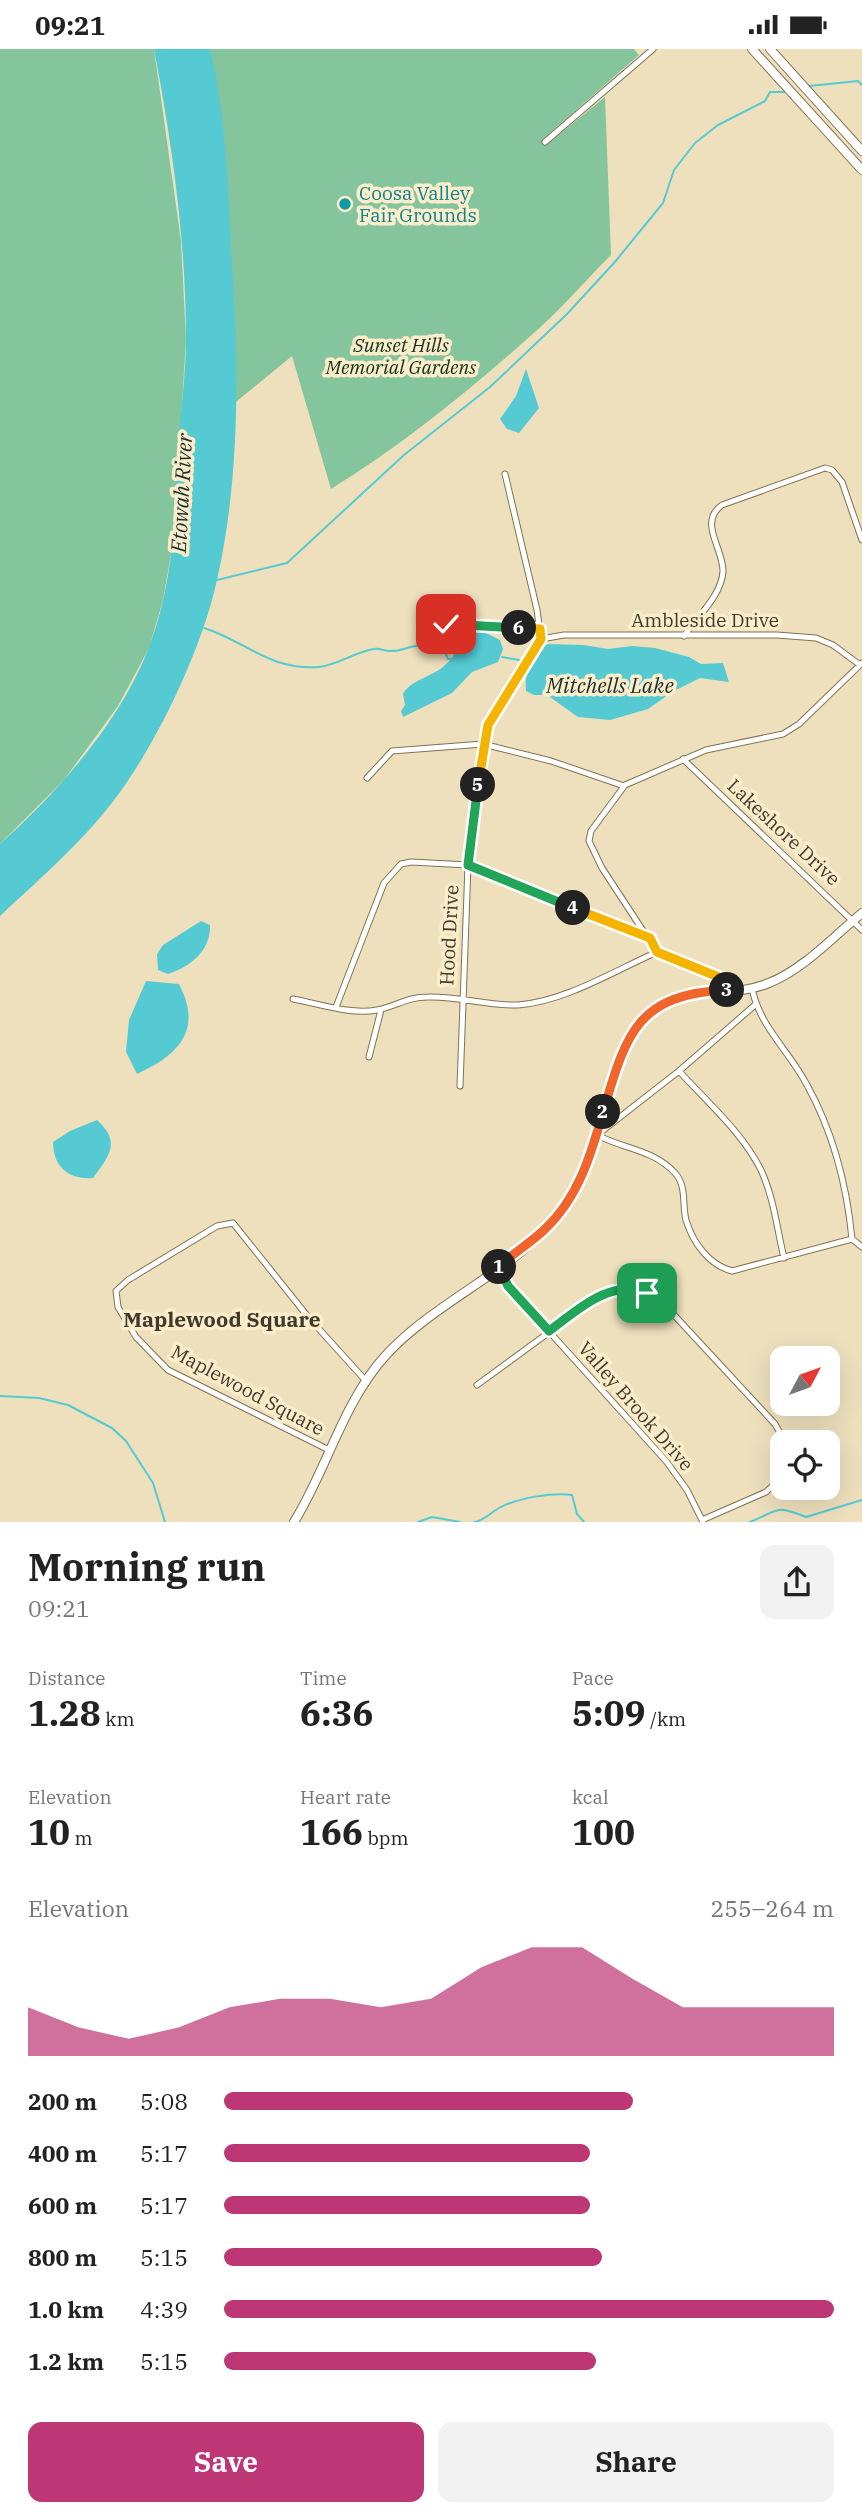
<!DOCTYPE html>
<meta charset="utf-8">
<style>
body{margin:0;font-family:"IBM Plex Serif",serif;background:#f2f2f2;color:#222;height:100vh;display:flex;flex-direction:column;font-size:26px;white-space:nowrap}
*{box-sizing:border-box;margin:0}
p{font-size:23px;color:#767676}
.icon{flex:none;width:38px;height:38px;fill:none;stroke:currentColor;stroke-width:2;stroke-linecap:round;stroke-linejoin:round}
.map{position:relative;height:1473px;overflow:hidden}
.sheet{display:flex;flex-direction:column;background:#fff;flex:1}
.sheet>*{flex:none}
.needle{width:46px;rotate:49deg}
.tools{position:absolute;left:770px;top:1297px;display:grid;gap:14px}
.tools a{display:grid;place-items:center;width:70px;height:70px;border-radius:14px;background:#fff;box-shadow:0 7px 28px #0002;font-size:35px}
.pin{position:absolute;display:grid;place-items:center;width:60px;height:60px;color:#fff;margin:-30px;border-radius:14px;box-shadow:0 4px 10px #0006}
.km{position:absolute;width:35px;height:35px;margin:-18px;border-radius:50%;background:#222;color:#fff;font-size:19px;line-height:35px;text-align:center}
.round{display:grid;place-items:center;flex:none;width:74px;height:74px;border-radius:14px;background:#f2f2f2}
.summary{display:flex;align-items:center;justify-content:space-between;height:119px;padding:0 28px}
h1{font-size:38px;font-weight:700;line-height:52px}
.metrics{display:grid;grid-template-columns:repeat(3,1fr);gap:10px;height:119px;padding:7px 28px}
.metrics div{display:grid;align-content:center}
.metrics b{font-size:35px;font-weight:700}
.metrics small{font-size:19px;font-weight:400}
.metrics p{font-size:19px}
.chart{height:196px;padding:14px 28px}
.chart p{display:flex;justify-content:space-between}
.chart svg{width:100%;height:126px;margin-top:7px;fill:#bd3675;opacity:.7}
.button{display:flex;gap:14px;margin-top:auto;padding:14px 28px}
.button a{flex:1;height:80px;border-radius:14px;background:#bd3675;color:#fff;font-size:28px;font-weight:700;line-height:80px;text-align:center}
.button a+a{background:#f2f2f2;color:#222}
ul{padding:0 28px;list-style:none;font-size:23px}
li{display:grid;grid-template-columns:112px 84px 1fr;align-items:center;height:52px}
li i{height:18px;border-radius:9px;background:#bd3675}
.status{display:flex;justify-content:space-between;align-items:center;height:49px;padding:0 35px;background:#fff;direction:ltr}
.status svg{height:19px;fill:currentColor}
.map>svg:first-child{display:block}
.green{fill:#85c59d}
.water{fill:#55cad3}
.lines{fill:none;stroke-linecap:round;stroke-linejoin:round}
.stream{stroke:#55cad3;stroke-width:2}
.street-casing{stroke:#807354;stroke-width:7}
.secondary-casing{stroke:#807354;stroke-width:10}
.street{stroke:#fff;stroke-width:5}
.secondary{stroke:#fff;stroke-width:8}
.split-1-casing{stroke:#fff;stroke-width:14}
.split-2-casing{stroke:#fff;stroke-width:14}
.split-3-casing{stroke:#fff;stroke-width:14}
.split-4-casing{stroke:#fff;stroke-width:14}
.split-5-casing{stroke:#fff;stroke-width:14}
.split-6-casing{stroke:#fff;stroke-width:14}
.split-7-casing{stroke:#fff;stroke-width:14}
.split-1{stroke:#22a559;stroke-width:9}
.split-2{stroke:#f0652b;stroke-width:9}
.split-3{stroke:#f0652b;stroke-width:9}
.split-4{stroke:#f5b400;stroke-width:9}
.split-5{stroke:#22a559;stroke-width:9}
.split-6{stroke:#f5b400;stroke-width:9}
.split-7{stroke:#22a559;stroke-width:9}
.culture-dot{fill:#0f9aa8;stroke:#fbedca;stroke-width:2.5}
.labels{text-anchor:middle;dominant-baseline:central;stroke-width:7;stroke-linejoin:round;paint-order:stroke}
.culture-label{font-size:19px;fill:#0d838f;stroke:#fbedca;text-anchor:start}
.park-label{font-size:19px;font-style:italic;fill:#0f321e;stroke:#fbedca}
.street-label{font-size:19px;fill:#403a2c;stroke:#fbedca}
.water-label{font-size:21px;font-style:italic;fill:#192e30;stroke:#fbedca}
.neighbourhood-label{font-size:21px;font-weight:bold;fill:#403a2c;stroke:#fbedca}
</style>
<div class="status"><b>09:21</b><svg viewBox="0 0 49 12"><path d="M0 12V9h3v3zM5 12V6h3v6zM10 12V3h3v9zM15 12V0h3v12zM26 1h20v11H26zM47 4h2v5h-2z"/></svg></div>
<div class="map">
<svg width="862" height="1473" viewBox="0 0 862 1473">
<rect width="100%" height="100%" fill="#eee0bd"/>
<!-- green -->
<path class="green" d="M0,0H154L181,192L186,290L174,488L163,551L149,599L118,657L64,731L0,795Z
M191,0H634L639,6L543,90L545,97L605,48L611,206C583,234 557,265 527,290C465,345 402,396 331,440L292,307L220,366Z"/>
<!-- water -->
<path class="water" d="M154,0H210C227,71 228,143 232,215C239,319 240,429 217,531C203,595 164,679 127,733C93,784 44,826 0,867V795C58,743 121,672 149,598C172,538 175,474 178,411C179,370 186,330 186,289C186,193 172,94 154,0Z
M526,320L539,359L519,384L507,380L500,370L516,347Z
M480,581L500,591L503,600L498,613L472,623L452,644L403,668L401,662L405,656L403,645C410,631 432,628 444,617C457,607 456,595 465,585Z
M548,595L584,596L608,600L632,597L655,599L689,608L701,615L723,614L729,633L700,629L672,643L648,660L610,671L578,668L547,646H534L526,642C524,625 532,602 548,595Z
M201,872L210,876C211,902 190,918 168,925L158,921L157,905L163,896Z
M146,932L179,935C203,981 179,1006 137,1025L126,1003L129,971Z
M97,1071C121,1093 110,1106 93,1129C69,1131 53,1118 53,1093L70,1082Z"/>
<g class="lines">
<!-- stream -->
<path class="stream" d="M809,37L858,32L862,36
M217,531L287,514L404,406L490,338L567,265L614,214L663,154L674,121L695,94L718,76L765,52L770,43H788
M204,579C245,592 271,622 319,618C337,616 355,603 374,600C379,599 385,602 390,602C399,603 407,598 416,597C424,596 434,598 443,599L448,610H451
M502,608L530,613
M0,1347L39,1349L68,1356L112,1379L126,1392L153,1434L165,1473
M418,1473L432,1468L460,1473
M474,1473C484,1472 490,1464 499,1459C517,1449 553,1443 572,1446L577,1465L584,1473
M750,1473C780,1461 774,1455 806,1468L862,1451"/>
<defs>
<path id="street" d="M545,93L653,0
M505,425L537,561L541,590
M442,574L540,580
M684,587C697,568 722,546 723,522C723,499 698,473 722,456L825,419L832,421L842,433L862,491
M541,590L564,586H777L816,589L833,596L860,616
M683,710L862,881
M367,729L392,702L483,695L551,712L624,737
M657,903L602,819L589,792L591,782L625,736L706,701L783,685L799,675L862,614
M657,903L721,929L735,941
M752,939C759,977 790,1003 807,1036C833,1083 847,1138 852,1190
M293,950C320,955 350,966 377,961C395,958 406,948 428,948C458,947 488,957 518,956C564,953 616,921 657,903
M755,956L679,1022L597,1086C623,1100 653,1100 675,1124C687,1137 682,1156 686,1171C693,1194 709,1216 732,1222L852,1190
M336,958L384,834L401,815L411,813L468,816L650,889
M369,1008L381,961
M679,1022C707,1053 742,1083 761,1121C774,1149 777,1180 784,1209
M460,1037L468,816L483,695L488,676L541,590
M852,1190L862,1198
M498,1218L508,1237
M492,1223L508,1237L666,1412L687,1441L703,1473
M477,1336L600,1246L615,1241L631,1240L647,1244L662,1253L775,1375L785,1393
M331,1402L168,1321L136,1288L118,1258L116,1242L128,1231L217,1177L233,1174L309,1269L366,1332
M702,1471L766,1443L782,1428"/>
<path id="secondary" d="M752,0L862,121
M770,0L862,102
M294,1473C327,1420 343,1353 386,1306C438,1249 525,1218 568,1153C602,1102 604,1007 645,969C685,931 725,952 769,934C804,920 834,887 862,864"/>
</defs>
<!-- street casing -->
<use href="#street" class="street-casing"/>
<!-- secondary casing -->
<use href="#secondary" class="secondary-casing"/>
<!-- street -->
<use href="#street" class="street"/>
<!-- secondary -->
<use href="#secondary" class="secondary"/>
</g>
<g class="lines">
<defs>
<path id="split-1" d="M499,1218L508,1237L549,1282C578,1261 608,1230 647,1244"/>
<path id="split-2" d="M499,1218C511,1205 531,1194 545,1180C578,1149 591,1106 603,1063"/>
<path id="split-3" d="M603,1063C626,986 636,945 727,941"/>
<path id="split-4" d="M573,859L650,889L657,903L721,929L735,941H727"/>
<path id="split-5" d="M478,736L468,816L573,859"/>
<path id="split-6" d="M478,736L488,676L541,590L540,580L519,579"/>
<path id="split-7" d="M446,575L519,579"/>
</defs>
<!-- split-1 casing -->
<use href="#split-1" class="split-1-casing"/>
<!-- split-2 casing -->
<use href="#split-2" class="split-2-casing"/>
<!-- split-3 casing -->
<use href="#split-3" class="split-3-casing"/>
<!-- split-4 casing -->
<use href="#split-4" class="split-4-casing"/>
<!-- split-5 casing -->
<use href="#split-5" class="split-5-casing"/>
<!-- split-6 casing -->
<use href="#split-6" class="split-6-casing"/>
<!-- split-7 casing -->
<use href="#split-7" class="split-7-casing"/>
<!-- split-1 -->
<use href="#split-1" class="split-1"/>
<!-- split-2 -->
<use href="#split-2" class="split-2"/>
<!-- split-3 -->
<use href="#split-3" class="split-3"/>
<!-- split-4 -->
<use href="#split-4" class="split-4"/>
<!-- split-5 -->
<use href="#split-5" class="split-5"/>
<!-- split-6 -->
<use href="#split-6" class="split-6"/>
<!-- split-7 -->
<use href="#split-7" class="split-7"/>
</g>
<!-- markers -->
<circle class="culture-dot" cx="345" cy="155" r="7"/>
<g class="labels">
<!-- culture labels -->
<g class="culture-label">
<text x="359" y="144">Coosa Valley<tspan x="359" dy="22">Fair Grounds</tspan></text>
</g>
<!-- park labels -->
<g class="park-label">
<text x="401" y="296">Sunset Hills<tspan x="401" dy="22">Memorial Gardens</tspan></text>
</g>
<!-- street labels -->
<g class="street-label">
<text x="705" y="571">Ambleside Drive</text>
<text transform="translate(784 783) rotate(43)">Lakeshore Drive</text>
<text transform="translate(449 886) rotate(-87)">Hood Drive</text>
<text transform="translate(248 1341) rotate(28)">Maplewood Square</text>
<text transform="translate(636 1357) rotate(49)">Valley Brook Drive</text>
</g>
<!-- water labels -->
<g class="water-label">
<text transform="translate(181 444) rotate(-87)">Etowah River</text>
<text x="610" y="636">Mitchells Lake</text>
</g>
<!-- neighbourhood labels -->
<g class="neighbourhood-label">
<text x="222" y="1270">Maplewood Square</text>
</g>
</g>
</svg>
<div class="tools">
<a><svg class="needle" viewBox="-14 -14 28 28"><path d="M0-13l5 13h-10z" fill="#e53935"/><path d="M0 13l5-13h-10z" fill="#767676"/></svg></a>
<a><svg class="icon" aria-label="locate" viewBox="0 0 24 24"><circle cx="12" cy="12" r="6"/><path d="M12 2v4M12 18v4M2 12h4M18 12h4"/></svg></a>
</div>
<div class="pin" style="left:647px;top:1244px;background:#1e9e55"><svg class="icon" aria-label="arrive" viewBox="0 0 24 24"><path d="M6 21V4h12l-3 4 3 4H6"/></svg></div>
<div class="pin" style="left:446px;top:575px;background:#d93025"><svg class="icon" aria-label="check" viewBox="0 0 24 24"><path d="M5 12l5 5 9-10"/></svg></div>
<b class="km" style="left:499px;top:1218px">1</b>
<b class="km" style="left:603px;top:1063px">2</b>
<b class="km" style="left:727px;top:941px">3</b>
<b class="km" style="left:573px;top:859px">4</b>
<b class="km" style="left:478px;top:736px">5</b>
<b class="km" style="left:519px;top:579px">6</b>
</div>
<section class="sheet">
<div class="summary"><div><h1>Morning run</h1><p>09:21</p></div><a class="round"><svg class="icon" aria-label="share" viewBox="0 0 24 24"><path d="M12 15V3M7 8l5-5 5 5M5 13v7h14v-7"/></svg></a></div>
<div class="metrics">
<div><p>Distance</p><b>1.28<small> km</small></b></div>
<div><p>Time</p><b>6:36</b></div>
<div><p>Pace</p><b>5:09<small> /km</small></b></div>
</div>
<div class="metrics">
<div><p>Elevation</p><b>10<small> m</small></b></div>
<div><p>Heart rate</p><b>166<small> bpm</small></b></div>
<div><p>kcal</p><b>100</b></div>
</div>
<div class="chart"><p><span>Elevation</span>255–264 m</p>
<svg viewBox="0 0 160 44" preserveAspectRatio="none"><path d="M0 44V27L10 34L20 38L30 34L40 27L50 24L60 24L70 27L80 24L90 13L100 6L110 6L120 17L130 27L140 27L150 27L160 27V44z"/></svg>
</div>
<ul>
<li><b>200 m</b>5:08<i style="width:67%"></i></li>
<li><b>400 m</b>5:17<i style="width:60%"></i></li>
<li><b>600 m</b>5:17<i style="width:60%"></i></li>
<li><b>800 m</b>5:15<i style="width:62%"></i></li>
<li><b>1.0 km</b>4:39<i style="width:100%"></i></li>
<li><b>1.2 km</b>5:15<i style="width:61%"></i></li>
</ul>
<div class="button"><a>Save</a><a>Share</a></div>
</section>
